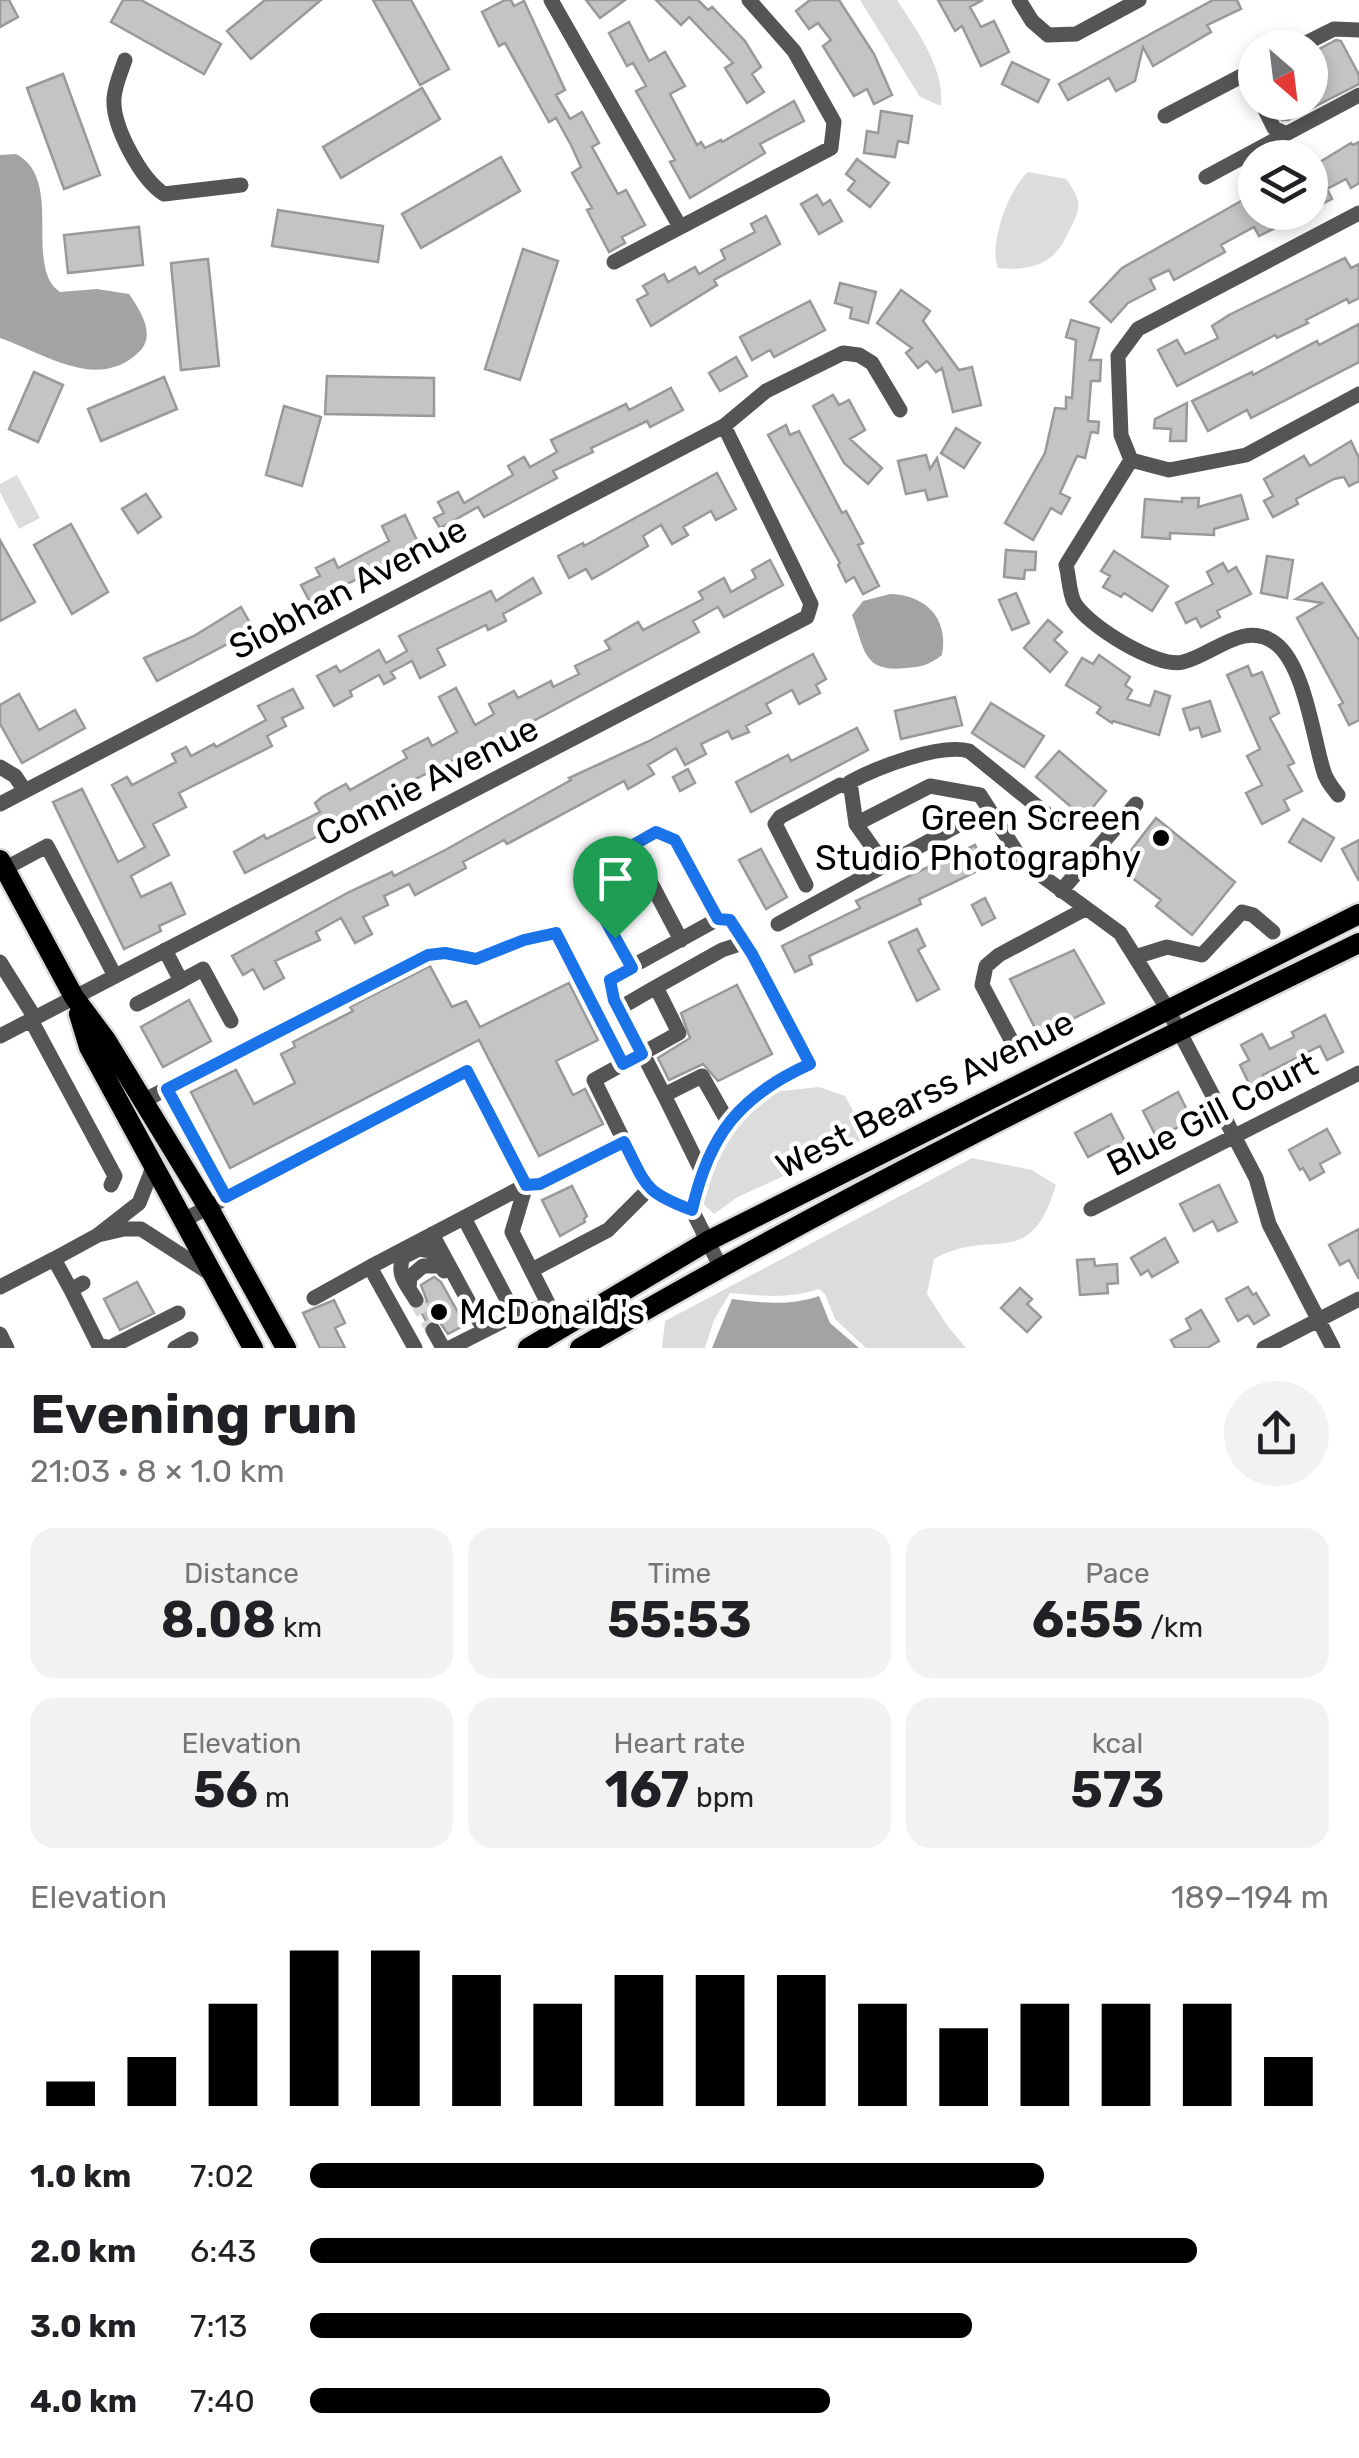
<!DOCTYPE html>
<meta charset="utf-8">
<style>
body{margin:0;font-family:Rubik,sans-serif;background:#f2f2f2;color:#202124;height:100vh;display:flex;flex-direction:column;font-size:38px;white-space:nowrap}
*{box-sizing:border-box;margin:0}
p{font-size:32px;color:#757577}
.icon{flex:none;width:55px;height:55px;fill:none;stroke:currentColor;stroke-width:2;stroke-linecap:round;stroke-linejoin:round}
.map{position:relative;height:1348px;overflow:hidden}
.sheet{display:flex;flex-direction:column;background:#fff;flex:1}
.sheet>*{flex:none}
.needle{width:65px;rotate:152deg}
.buttons{position:absolute;left:1238px;top:30px;display:grid;gap:20px}
.buttons a{display:grid;place-items:center;width:90px;height:90px;border-radius:50%;background:#fff;box-shadow:0 5px 15px #0003;font-size:50px}
.pin{position:absolute;display:grid;place-items:center;width:85px;height:85px;color:#fff;margin:-102px -42px;border-radius:50% 50% 50% 0;rotate:-45deg;box-shadow:0 0 10px #0007}
.pin .icon{rotate:45deg}
.round{display:grid;place-items:center;flex:none;width:105px;height:105px;border-radius:52px;background:#f2f2f2}
.headline{display:flex;align-items:center;justify-content:space-between;height:170px;padding:0 30px}
h1{font-size:55px;font-weight:700;line-height:75px}
.stats{display:grid;grid-template-columns:repeat(3,1fr);gap:15px;height:170px;padding:10px 30px}
.stats div{display:grid;align-content:center;border-radius:25px;background:#f2f2f2;text-align:center}
.stats b{font-size:50px;font-weight:700}
.stats small{font-size:28px;font-weight:400}
.stats p{font-size:28px}
.chart{height:280px;padding:20px 30px}
.chart p{display:flex;justify-content:space-between}
.chart svg{width:100%;height:180px;margin-top:10px;stroke:#000;stroke-width:6}
ul{padding:0 30px;list-style:none;font-size:32px}
li{display:grid;grid-template-columns:160px 120px 1fr;align-items:center;height:75px}
li i{height:25px;border-radius:12px;background:#000}
.map>svg:first-child{display:block}
.green{fill:#dcdcdc}
.water{fill:#a3a3a3}
.building{fill:#c4c4c4;stroke:#999;stroke-width:2.5}
.lines{fill:none;stroke-linecap:round;stroke-linejoin:round}
.minor-tunnel{stroke:#d9d9d9;stroke-width:15;stroke-dasharray:15 8;stroke-linecap:butt}
.major-casing{stroke:#dbdbdb;stroke-width:25}
.minor{stroke:#555;stroke-width:15}
.major{stroke:#000;stroke-width:20}
.route-casing{stroke:#fff;stroke-width:20}
.route{stroke:#1a73e8;stroke-width:12}
.poi-dot{fill:#000;stroke:#fff;stroke-width:4}
.labels{text-anchor:middle;dominant-baseline:central;stroke-width:9;stroke-linejoin:round;paint-order:stroke}
.street-label{font-size:35px;fill:#000;stroke:#fff}
.poi-label{font-size:35px;fill:#000;stroke:#fff;text-anchor:end}
</style>
<div class="map">
<svg width="1359" height="1348" viewBox="0 0 1359 1348">
<rect width="100%" height="100%" fill="#fff"/>
<!-- green -->
<path class="green" d="M860,0H897C917,31 945,68 941,106L920,97Z
M1028,172L1066,179C1086,206 1079,210 1066,237C1053,265 1029,271 998,268C988,246 1009,188 1028,172Z
M17,475L40,518L19,529L0,492V484Z
M819,1087L845,1096L868,1137L736,1198L714,1214L702,1203L707,1180L731,1131L773,1092Z
M972,1158L1032,1170L1056,1185C1029,1274 994,1225 934,1259L927,1294L946,1324L966,1348H866L835,1319L825,1294L819,1289C790,1299 760,1296 730,1293L714,1320L705,1348H662L665,1321Z"/>
<!-- water -->
<path class="water" d="M16,154C65,179 23,268 60,292L97,289L129,294C140,310 156,334 140,351C98,393 44,353 0,338V155Z
M890,594C926,595 949,618 942,655C929,665 922,667 906,668C862,673 865,649 852,615L863,601Z
M819,1296L830,1323L859,1348H712L732,1299C761,1303 791,1306 819,1296Z"/>
<!-- building -->
<path class="building" d="M0,0H9L18,17L0,27Z
M123,0H141L221,44L204,74L111,22Z
M265,0H321L251,59L227,31Z
M373,0H411L449,69L420,85Z
M505,0H511L514,6L524,1L565,90L556,95L570,119L582,112L599,143L592,147L618,194L626,190L645,225L622,237L625,243L609,252L587,210L592,208L572,173L581,167L571,145L556,118L549,122L505,43L499,46L482,12Z
M586,0H625L600,18Z
M656,0H698L708,10L712,7L745,41L761,67L752,74L764,92L747,103L725,68L733,63L689,17L681,25Z
M810,0H839L874,54L892,95L874,104L867,89L854,96L823,46L831,40L818,23L809,29L796,11Z
M938,0H983L970,7L981,27L994,21L1009,52L981,66L962,26L955,31Z
M1213,0H1237L1241,9L1207,25L1211,32L1153,66L1143,47L1135,81L1116,91L1109,78L1068,100L1059,84Z
M629,22L649,61L665,52L685,86L670,94L697,145L701,142L705,148L721,140L722,142L794,101L804,121L760,144L765,153L690,198L670,162L675,160L636,91L646,86L633,63L627,66L609,33Z
M1336,40L1341,41L1359,75V84L1288,120H1282L1274,102H1310V54Z
M1012,62L1049,80L1038,102L1002,84Z
M63,74L100,175L64,189L27,88Z
M422,88L440,119L341,178L323,147Z
M881,111L912,116L908,143L898,141L895,157L864,153L867,131L878,133Z
M1359,142V183L1351,188L1346,179L1327,189L1332,199L1310,210V168L1351,143L1353,145Z
M501,157L520,191L421,248L402,214Z
M857,159L889,183L870,207L848,190L855,181L846,174Z
M817,195L823,205L830,200L842,221L819,234L801,204Z
M1250,196L1255,212H1283L1287,222L1259,236L1254,227L1221,245L1225,252L1174,280L1169,270L1150,279L1155,289L1128,303L1111,322L1090,302L1122,268Z
M278,210L383,226L378,262L272,246Z
M766,216L780,244L714,280L717,285L651,326L637,300L648,294L643,286L664,274L668,282L695,267L699,274L725,259L721,250L755,232L751,224Z
M139,227L143,265L68,273L64,235Z
M523,249L558,261L520,380L485,369Z
M1345,258L1351,268L1359,264V298L1349,303L1347,299L1306,320L1308,323L1277,338L1275,335L1177,386L1158,350L1177,340L1185,354L1218,338L1212,326L1229,315Z
M208,259L219,366L181,370L171,263Z
M840,283L876,292L868,323L850,318L852,308L835,303Z
M901,290L930,311L923,321L959,370L972,367L981,405L953,412L942,368L936,372L927,361L918,368L906,353L912,348L877,323Z
M810,301L825,330L774,357L770,350L752,360L740,337Z
M1071,320L1099,328L1090,360H1101L1100,381H1091L1088,421L1099,422L1098,433L1091,432L1085,458L1077,456L1060,493L1070,498L1061,514L1051,508L1033,540L1005,523L1045,453L1055,408L1066,409V397L1072,398L1076,340L1066,337Z
M1359,324V362L1251,418L1247,410L1208,431L1192,401L1252,372L1253,375L1317,341L1319,345Z
M736,357L747,376L720,391L709,373Z
M34,372L63,385L38,442L9,429Z
M327,376L434,378V416L325,414Z
M164,377L177,409L101,441L88,409Z
M671,388L683,410L650,427L647,421L591,448L593,452L553,471L557,478L484,517L478,507L440,528L434,518L444,513L438,502L458,492L464,503L513,475L508,466L524,457L530,467L557,452L551,440L626,404L629,410Z
M833,395L839,405L849,400L865,430L850,439L882,468L868,484L844,463L813,406Z
M1187,403L1186,441H1170L1171,429L1154,428L1155,419Z
M284,406L321,417L302,486L266,475Z
M786,425L790,435L799,431L842,513L846,511L863,543L858,545L879,586L863,594L854,577L846,582L838,565L840,563L768,435Z
M956,428L980,443L964,468L941,453Z
M1351,441L1359,458V481L1349,486L1344,477L1334,479L1296,499L1298,504L1273,517L1264,501L1273,496L1264,479L1304,456L1310,466Z
M926,455L930,469L937,458L947,496L928,500L925,490L906,494L898,461Z
M717,473L736,509L716,520L711,511L683,527L688,535L672,544L661,525L643,536L648,546L608,570L592,579L586,569L569,578L558,556L583,543L584,546Z
M146,494L161,517L138,533L122,509Z
M1241,495L1248,519L1214,529V535L1170,533V539L1142,537L1145,499L1182,502V498H1199L1198,507Z
M405,515L422,551L400,562L398,559L310,602L301,585L320,576L316,568L334,559L338,568L389,541L382,526Z
M71,524L108,592L72,614L34,545Z
M0,540L35,602L0,621Z
M1006,550L1036,552L1035,570H1025L1024,579L1004,577Z
M1114,551L1168,586L1152,611L1124,593L1121,597L1103,587L1110,576L1101,571Z
M1267,556L1293,560L1287,598L1261,593Z
M770,560L783,585L724,617L718,607L693,621L699,632L455,763L454,760L367,803L315,831L318,836L245,873L234,852L264,835L266,839L320,812L315,803L322,797L346,784L350,790L407,758L403,751L428,738L432,746L457,732L439,697L456,688L475,725L494,714L489,704L514,691L518,698L551,681L553,687L579,674L575,666L610,649L605,641L638,622L643,630L703,599L699,592L724,578L731,592L756,578L752,570Z
M1223,563L1228,572L1236,567L1251,594L1217,611L1220,617L1201,627L1196,618L1186,623L1176,603L1213,584L1207,572Z
M533,578L541,593L503,614L506,621L488,630L486,625L437,649L445,665L420,678L412,661L391,672L395,678L384,684L379,675L350,691L352,696L334,706L317,676L336,666L340,672L379,650L386,663L407,651L399,636L491,591L496,601Z
M1322,583L1359,640V720L1349,725L1339,705L1343,703L1297,618L1322,603L1296,599Z
M1016,593L1029,623L1012,630L999,600Z
M241,607L254,630L157,681L144,658L194,636Z
M1048,620L1062,632L1054,640L1067,652L1050,672L1024,648Z
M813,654L826,679L816,685L820,693L799,704L792,690L766,704L771,713L746,726L749,732L732,739L728,731L701,744L706,754L685,765L676,748L648,765L654,774L628,789L624,781L507,844L504,840L463,862L466,868L415,895L409,884L384,896L388,905L363,917L372,934L355,943L341,918L316,932L320,940L275,961L284,978L264,989L253,969L243,975L232,956L349,892L392,872L394,876L447,849L571,780L569,778L647,742Z
M1099,655L1130,677L1125,685L1132,690L1127,699L1150,706L1155,691L1170,696L1159,735L1113,721L1112,723L1097,713L1101,707L1066,685L1082,658L1093,664Z
M1248,666L1252,676L1262,672L1279,713L1270,718L1294,763L1288,766L1302,791L1284,800L1289,810L1262,824L1246,793L1262,785L1247,756L1260,749L1227,675Z
M293,689L303,708L282,718L286,726L267,736L272,746L179,793L186,807L153,824L169,855L131,876L141,897L171,883L185,914L159,926L161,931L124,949L53,802L82,789L118,862L145,847L112,785L127,777L132,785L176,762L172,754L186,747L191,756L214,744L216,747L266,720L258,706Z
M19,694L39,730L75,710L85,728L22,763L0,724V705Z
M955,697L962,725L901,739L895,711Z
M1210,701L1220,731L1202,737L1199,727L1190,730L1183,709Z
M991,703L1044,736L1024,767L972,733Z
M857,728L868,750L751,812L736,782L788,755L791,761Z
M1059,751L1106,791L1084,818L1036,777Z
M688,769L695,783L680,791L673,777Z
M1156,818L1235,882L1192,935L1156,906L1161,900L1118,867Z
M1303,819L1334,838L1321,861L1289,842Z
M1359,840V881L1342,849Z
M975,845L986,867L919,899L921,904L809,956L812,964L795,972L782,946L860,908L856,901Z
M761,849L787,897L766,909L739,860Z
M985,898L995,918L982,925L972,905Z
M917,929L925,946L918,950L939,989L917,1001L889,942Z
M1074,950L1104,1003L1039,1036L1010,979Z
M430,966L452,1007L466,1001L480,1027L569,983L598,1040L556,1061L573,1095L585,1089L603,1124L539,1156L479,1040L230,1168L191,1092L236,1070L254,1104L295,1083L281,1054L295,1047L293,1042L353,1011L350,1007Z
M737,985L772,1054L718,1081L703,1064L669,1080L658,1058L690,1038L681,1013Z
M189,1000L211,1041L163,1067L141,1027Z
M1325,1015L1343,1052L1327,1060L1320,1046L1263,1075L1270,1088L1255,1096L1240,1065L1249,1060L1241,1045L1262,1034L1270,1049L1294,1037L1292,1032Z
M1178,1092L1192,1120L1157,1138L1143,1111Z
M1111,1114L1130,1151L1115,1159L1109,1146L1088,1157L1075,1133Z
M1327,1129L1340,1153L1320,1164L1324,1172L1310,1180L1303,1168L1300,1170L1289,1150Z
M1219,1185L1237,1222L1218,1231L1213,1221L1194,1231L1180,1204Z
M572,1186L587,1216L584,1219L585,1222L560,1236L542,1200Z
M1359,1229V1279L1349,1260L1340,1265L1329,1245Z
M1165,1238L1178,1262L1152,1277L1148,1270L1141,1275L1131,1258Z
M1094,1259L1095,1266L1117,1264L1118,1283L1107,1284L1108,1293L1080,1295L1077,1260Z
M434,1277L441,1282L465,1325L448,1334L438,1320L426,1321L420,1310L427,1301L421,1285Z
M137,1282L154,1313L120,1330L104,1299Z
M1248,1287L1253,1295L1256,1293L1269,1315L1254,1324L1248,1315L1238,1321L1226,1299Z
M1020,1288L1032,1299L1027,1304L1041,1317L1027,1332L1001,1308Z
M334,1300L345,1323L335,1328L345,1348H320L303,1313Z
M1201,1310L1219,1341L1207,1348H1175L1171,1340L1191,1329L1186,1319Z"/>
<g class="lines">
<!-- minor-tunnel -->
<path class="minor-tunnel" d="M416,1300L433,1330"/>
<defs>
<path id="major" d="M0,860L74,997L106,1040L211,1212L286,1348
M79,1014L89,1047L253,1348
M528,1348L708,1241L1359,914
M580,1348C832,1200 1096,1071 1359,943"/>
</defs>
<!-- major casing -->
<use href="#major" class="major-casing"/>
<!-- minor -->
<path class="minor" d="M551,0L679,225
M1019,0L1032,21L1048,35L1076,34L1139,0
M1296,48L1334,29L1359,30
M125,60C121,72 115,85 114,98C112,126 141,179 164,194L241,185
M1261,102L1274,128L1286,134L1359,95
M1165,116L1253,70
M1206,177L1286,134
M614,262L831,148L834,122L794,51L749,0
M1131,460L1169,470L1246,455L1359,394
M0,767L15,776L25,791
M1338,795C1332,787 1325,779 1323,769C1313,736 1304,664 1275,643C1244,620 1213,655 1183,662C1158,669 1086,625 1074,602C1069,592 1069,576 1066,565L1131,460L1121,435L1118,356L1138,329L1359,213
M0,804L724,426L766,391L843,353L859,355L872,363L900,410
M856,824L930,786L980,795L1023,862L1120,933L1167,1008L1256,1178L1269,1224L1333,1348
M631,845L681,940
M885,865L856,824L850,782C878,767 940,743 969,751L1059,824
M4,869L47,846L115,976
M806,885L775,824L780,817L840,785L849,787
M1061,891L1136,804
M778,924L962,823
M165,950L181,981L203,969L231,1021
M1135,957L1167,947L1202,955L1242,912L1253,915L1273,932
M0,962L35,1018
M632,967L592,896L586,872L655,832L675,840L718,919
M656,987L722,950L746,942L810,1064L775,1080L728,1122L702,1168L692,1210L720,1266
M137,1004L181,981
M622,1013L615,1000L609,979L718,919L730,920L746,942
M31,1020L115,1176L111,1185
M0,1036L807,617L811,604L724,426
M1018,1053L982,985L986,966L999,955L1085,909
M623,1064L679,1033L656,987L625,1005L622,1013L664,1095L702,1076L728,1122
M167,1089L226,1197
M664,1095L701,1170
M143,1101L427,955L445,953L476,959L524,940L556,933L623,1064L594,1080L648,1190L692,1210
M154,1165L139,1203L98,1235L124,1229H141L211,1274
M1091,1209L1359,1073
M464,1218L515,1315
M184,1220L467,1071L526,1185L512,1232L561,1329
M432,1234L484,1330
M532,1270L608,1230L648,1190
M83,1283L71,1290L54,1259L98,1235
M0,1287L54,1259
M409,1288L410,1277L423,1266H441L444,1271
M71,1290L98,1344L109,1348
M314,1298L370,1267
M416,1300C407,1284 396,1276 403,1257L419,1249L431,1251L441,1266
M433,1330L443,1348
M0,1334L7,1348
M109,1348L178,1313
M175,1348L191,1339
M415,1348L370,1267L526,1185L541,1184L624,1142
M450,1348L515,1315L549,1305
M1264,1348L1359,1299"/>
<!-- major -->
<use href="#major" class="major"/>
</g>
<g class="lines">
<defs>
<path id="route" d="M656,832L675,840L718,919L730,920L752,954L810,1064C739,1096 709,1135 692,1210C644,1192 647,1187 624,1142L540,1184L526,1185L467,1071L226,1197L167,1089L428,955L445,953L476,959L524,940L556,933L623,1064L642,1054L614,1000L610,980L632,968L592,896L586,872Z"/>
</defs>
<!-- route casing -->
<use href="#route" class="route-casing"/>
<!-- route -->
<use href="#route" class="route"/>
</g>
<!-- markers -->
<g class="poi-dot">
<circle cx="1161" cy="838" r="10"/>
<circle cx="439" cy="1312" r="10"/>
</g>
<g class="labels">
<!-- street labels -->
<g class="street-label">
<text transform="translate(348 588) rotate(-28)">Siobhan Avenue</text>
<text transform="translate(427 781) rotate(-27)">Connie Avenue</text>
<text transform="translate(925 1094) rotate(-27)">West Bearss Avenue</text>
<text transform="translate(1212 1114) rotate(-27)">Blue Gill Court</text>
</g>
<!-- poi labels -->
<g class="poi-label">
<text x="1141" y="818">Green Screen<tspan x="1141" dy="40">Studio Photography</tspan></text>
<text x="459" y="1312" text-anchor="start">McDonald's</text>
</g>
</g>
</svg>
<div class="buttons">
<a><svg class="needle" viewBox="-14 -14 28 28"><path d="M0-13l5 13h-10z" fill="#e53935"/><path d="M0 13l5-13h-10z" fill="#757577"/></svg></a>
<a><svg class="icon" aria-label="layers" viewBox="0 0 24 24"><path d="M12 4l9 5-9 5-9-5zM3 14l9 5 9-5"/></svg></a>
</div>
<div class="pin" style="left:615px;top:938px;background:#1e9e55"><svg class="icon" aria-label="arrive" viewBox="0 0 24 24"><path d="M6 21V4h12l-3 4 3 4H6"/></svg></div>
</div>
<section class="sheet">
<div class="headline"><div><h1>Evening run</h1><p>21:03 · 8 × 1.0 km</p></div><a class="round"><svg class="icon" aria-label="share" viewBox="0 0 24 24"><path d="M12 15V3M7 8l5-5 5 5M5 13v7h14v-7"/></svg></a></div>
<div class="stats">
<div><p>Distance</p><b>8.08<small> km</small></b></div>
<div><p>Time</p><b>55:53</b></div>
<div><p>Pace</p><b>6:55<small> /km</small></b></div>
</div>
<div class="stats">
<div><p>Elevation</p><b>56<small> m</small></b></div>
<div><p>Heart rate</p><b>167<small> bpm</small></b></div>
<div><p>kcal</p><b>573</b></div>
</div>
<div class="chart"><p><span>Elevation</span>189–194 m</p>
<svg viewBox="0 0 160 44" preserveAspectRatio="none"><path d="M5 44V38M15 44V32M25 44V19M35 44V6M45 44V6M55 44V12M65 44V19M75 44V12M85 44V12M95 44V12M105 44V19M115 44V25M125 44V19M135 44V19M145 44V19M155 44V32"/></svg>
</div>
<ul>
<li><b>1.0 km</b>7:02<i style="width:72%"></i></li>
<li><b>2.0 km</b>6:43<i style="width:87%"></i></li>
<li><b>3.0 km</b>7:13<i style="width:65%"></i></li>
<li><b>4.0 km</b>7:40<i style="width:51%"></i></li>
</ul>
</section>
